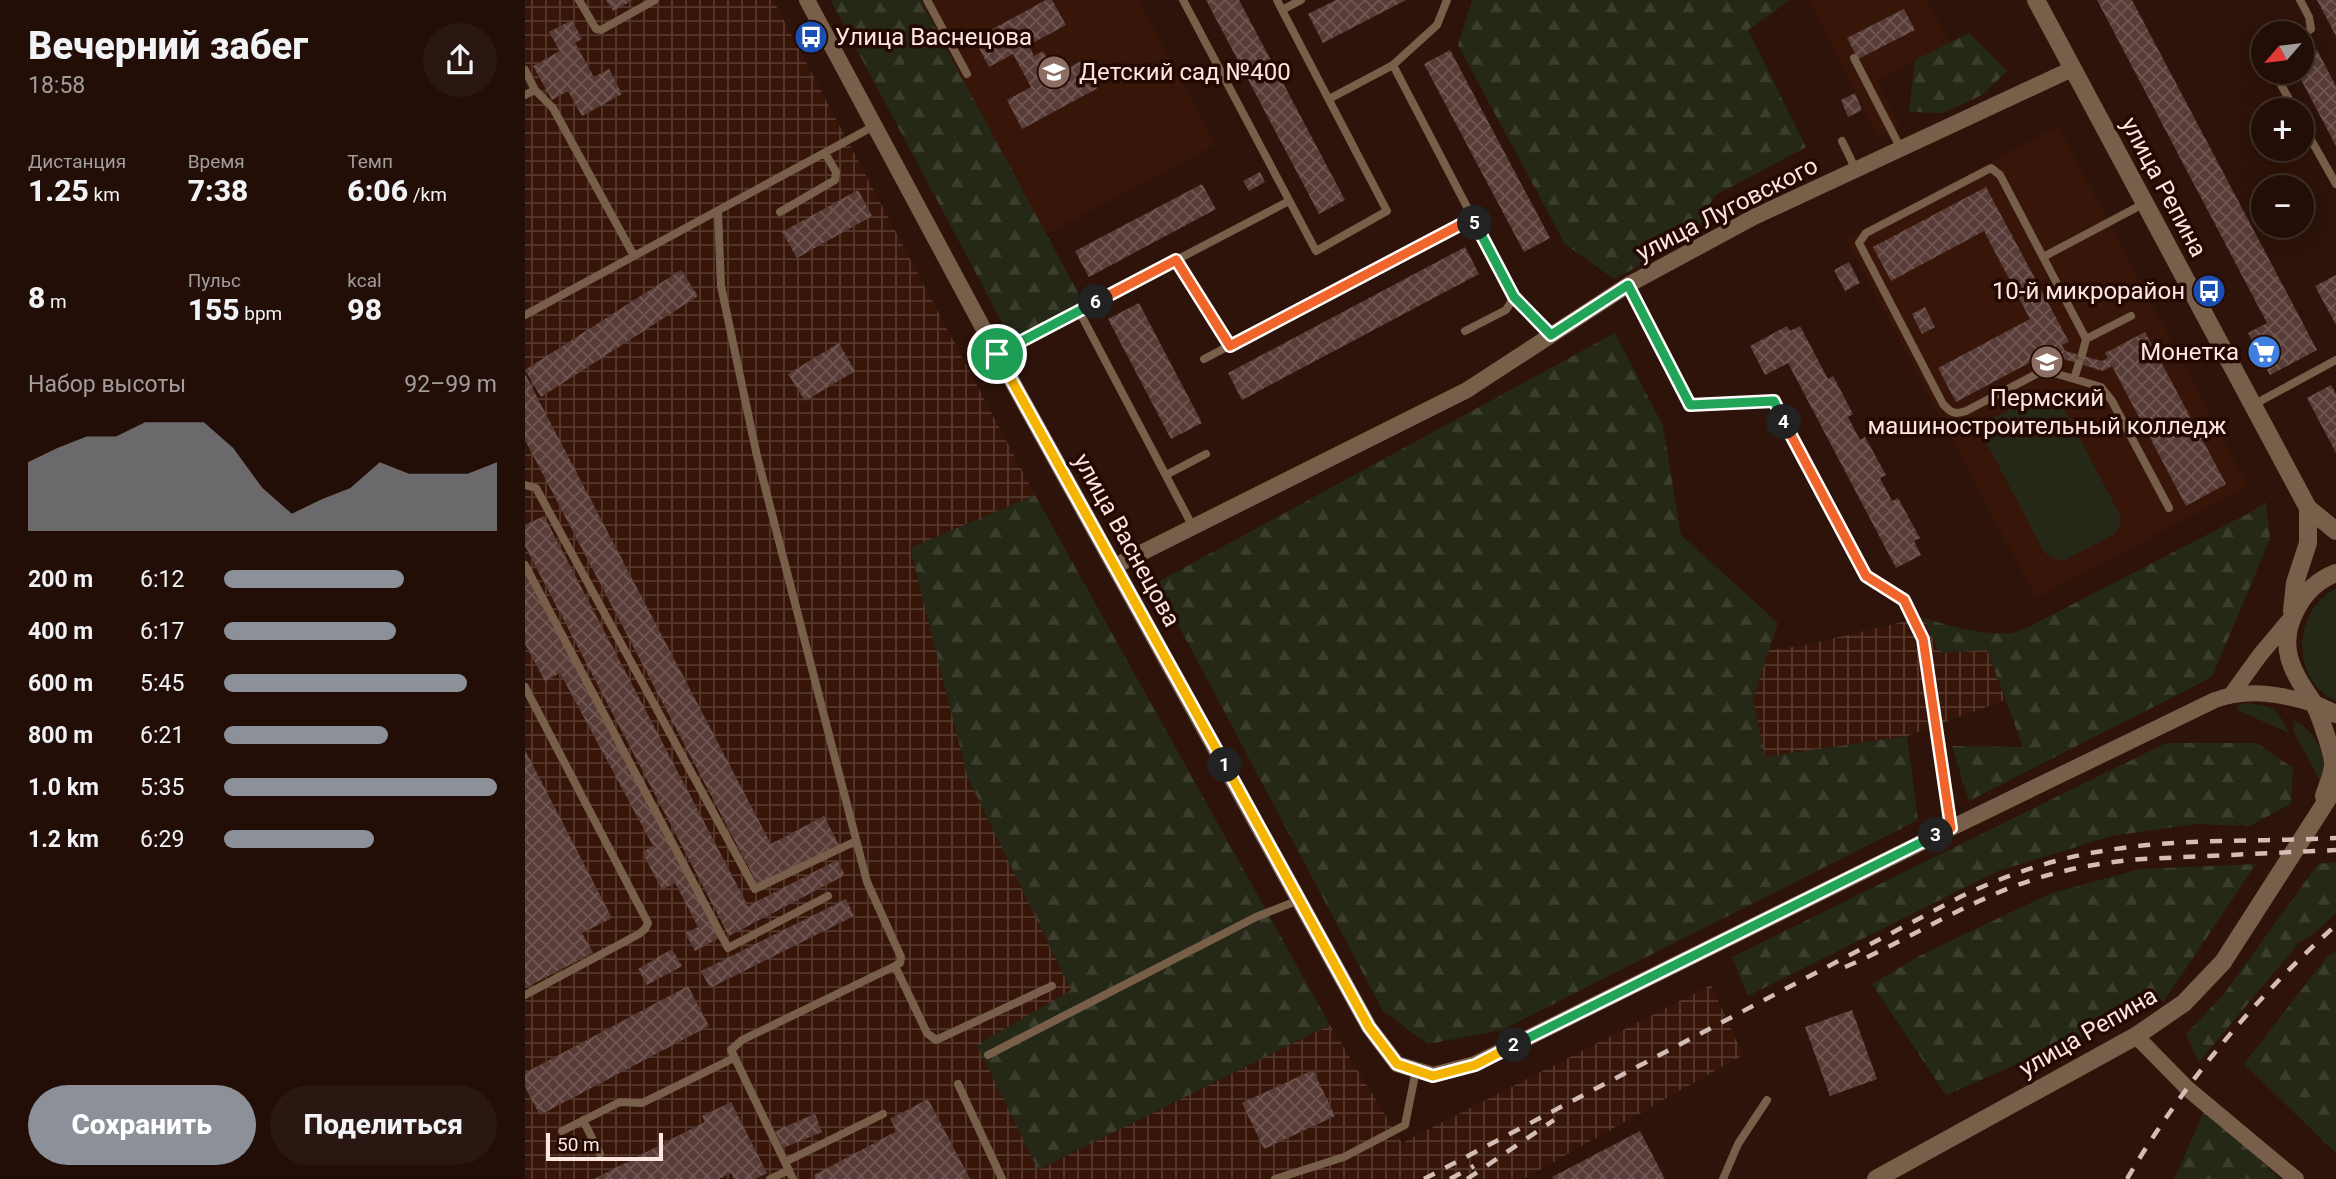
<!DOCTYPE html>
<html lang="ru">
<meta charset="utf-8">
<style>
body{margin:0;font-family:Roboto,sans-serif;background:#2a1711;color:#f1f3f6;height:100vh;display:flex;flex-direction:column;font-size:26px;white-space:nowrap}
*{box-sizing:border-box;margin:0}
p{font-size:23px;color:#a29c9b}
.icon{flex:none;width:38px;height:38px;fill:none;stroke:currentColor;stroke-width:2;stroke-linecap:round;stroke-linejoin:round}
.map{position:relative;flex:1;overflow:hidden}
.panel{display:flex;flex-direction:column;background:#220e07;width:525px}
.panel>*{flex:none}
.needle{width:46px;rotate:242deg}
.controls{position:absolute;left:1726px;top:21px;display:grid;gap:14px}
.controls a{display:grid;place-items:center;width:63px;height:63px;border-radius:50%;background:#220e07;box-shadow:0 7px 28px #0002,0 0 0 2px #3f2e28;font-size:35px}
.scale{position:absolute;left:21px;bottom:18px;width:117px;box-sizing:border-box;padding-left:7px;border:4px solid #fbe7e0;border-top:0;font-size:19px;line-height:24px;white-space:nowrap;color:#fbe7e0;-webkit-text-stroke:5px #230902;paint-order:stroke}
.pin{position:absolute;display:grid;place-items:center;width:60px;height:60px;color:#fff;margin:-30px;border:4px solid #fff;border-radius:50%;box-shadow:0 2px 7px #0007}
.km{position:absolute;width:35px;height:35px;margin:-18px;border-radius:50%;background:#222;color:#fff;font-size:19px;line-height:35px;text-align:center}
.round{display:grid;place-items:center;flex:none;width:74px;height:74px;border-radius:37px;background:#2a1711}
.head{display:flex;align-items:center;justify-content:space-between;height:119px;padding:0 28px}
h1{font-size:38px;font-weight:800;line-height:52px}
.stats{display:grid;grid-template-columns:repeat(3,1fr);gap:10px;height:119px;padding:7px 28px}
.stats div{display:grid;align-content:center}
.stats b{font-size:30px;font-weight:800}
.stats small{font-size:19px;font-weight:400}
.stats p{font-size:19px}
.chart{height:196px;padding:14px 28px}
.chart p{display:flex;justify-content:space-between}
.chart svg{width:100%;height:126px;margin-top:7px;fill:#8c9099;opacity:.7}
.cta{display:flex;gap:14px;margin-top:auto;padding:14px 28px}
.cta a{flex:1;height:80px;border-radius:42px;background:#8c9099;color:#fff;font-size:28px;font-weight:800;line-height:80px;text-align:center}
.cta a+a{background:#2a1711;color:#f1f3f6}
ul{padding:0 28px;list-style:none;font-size:23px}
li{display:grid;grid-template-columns:112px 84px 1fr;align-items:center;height:52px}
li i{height:18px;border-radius:9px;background:#8c9099}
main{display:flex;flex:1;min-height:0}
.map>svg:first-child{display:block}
.built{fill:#371609}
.industrial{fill:url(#industrial-grid)}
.green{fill:#252817}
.forest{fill:url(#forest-firs)}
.building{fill:url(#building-cross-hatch)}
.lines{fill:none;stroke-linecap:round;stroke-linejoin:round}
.service{stroke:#785f4a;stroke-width:8}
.minor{stroke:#785f4a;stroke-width:16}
.tertiary{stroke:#785f4a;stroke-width:18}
.rail{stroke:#d3beb7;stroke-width:4.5;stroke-dasharray:12 12;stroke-linecap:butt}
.split-1-casing{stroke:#fff;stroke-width:14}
.split-2-casing{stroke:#fff;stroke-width:14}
.split-3-casing{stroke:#fff;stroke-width:14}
.split-4-casing{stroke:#fff;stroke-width:14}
.split-5-casing{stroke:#fff;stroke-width:14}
.split-6-casing{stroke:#fff;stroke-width:14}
.split-7-casing{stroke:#fff;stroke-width:14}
.split-1{stroke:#f5b400;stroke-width:9}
.split-2{stroke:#f5b400;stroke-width:9}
.split-3{stroke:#22a559;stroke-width:9}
.split-4{stroke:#f0652b;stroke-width:9}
.split-5{stroke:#22a559;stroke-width:9}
.split-6{stroke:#f0652b;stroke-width:9}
.split-7{stroke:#22a559;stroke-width:9}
.labels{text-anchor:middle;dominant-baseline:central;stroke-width:7;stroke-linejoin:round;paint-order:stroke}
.poi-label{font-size:24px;fill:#fbe7e0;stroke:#230902;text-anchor:start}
.street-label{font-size:24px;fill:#fbe7e0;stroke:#230902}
</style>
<main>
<section class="panel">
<div class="head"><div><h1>Вечерний забег</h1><p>18:58</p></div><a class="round"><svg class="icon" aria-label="share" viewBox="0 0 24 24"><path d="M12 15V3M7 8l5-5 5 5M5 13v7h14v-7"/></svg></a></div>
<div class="stats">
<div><p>Дистанция</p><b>1.25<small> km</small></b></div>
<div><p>Время</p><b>7:38</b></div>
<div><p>Темп</p><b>6:06<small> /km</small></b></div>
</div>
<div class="stats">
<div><b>8<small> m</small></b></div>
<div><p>Пульс</p><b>155<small> bpm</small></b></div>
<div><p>kcal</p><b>98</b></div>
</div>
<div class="chart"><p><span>Набор высоты</span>92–99 m</p>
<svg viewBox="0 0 160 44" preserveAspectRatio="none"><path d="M0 44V20L10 15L20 11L30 11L40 6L50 6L60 6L70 15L80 29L90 38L100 33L110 29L120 20L130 24L140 24L150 24L160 20V44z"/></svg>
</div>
<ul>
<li><b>200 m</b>6:12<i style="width:66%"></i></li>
<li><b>400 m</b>6:17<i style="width:63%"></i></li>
<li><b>600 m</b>5:45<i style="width:89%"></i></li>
<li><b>800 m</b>6:21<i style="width:60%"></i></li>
<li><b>1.0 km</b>5:35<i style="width:100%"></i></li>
<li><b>1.2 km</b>6:29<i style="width:55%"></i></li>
</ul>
<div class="cta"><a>Сохранить</a><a>Поделиться</a></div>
</section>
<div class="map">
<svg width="1811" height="1179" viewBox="0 0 1811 1179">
<defs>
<pattern id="industrial-grid" width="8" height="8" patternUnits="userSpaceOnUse" patternTransform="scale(1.75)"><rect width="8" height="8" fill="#371609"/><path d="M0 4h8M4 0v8" fill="none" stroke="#55382d"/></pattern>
<pattern id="forest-firs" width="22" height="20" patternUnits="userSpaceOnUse" patternTransform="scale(1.75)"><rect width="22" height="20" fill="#252817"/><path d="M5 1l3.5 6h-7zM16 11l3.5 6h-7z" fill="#3b3d2d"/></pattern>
<pattern id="building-cross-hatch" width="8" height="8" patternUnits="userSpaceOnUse" patternTransform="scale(1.75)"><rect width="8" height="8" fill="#583c37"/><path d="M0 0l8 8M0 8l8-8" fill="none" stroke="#715854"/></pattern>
</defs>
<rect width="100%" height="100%" fill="#2d1309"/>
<!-- built -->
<path class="built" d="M368,0H614L690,145L499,246Z
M1284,0H1402L1425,43L1351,80L1375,128L1354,139Z
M1533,126L1723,486L1511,598L1321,239Z"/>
<!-- industrial -->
<path class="industrial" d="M0,0H248L510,495L385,548L443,778L546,990L513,1170L805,1025L877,1143L1186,985L1218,1055L998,1179H0Z
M1398,617L1415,653L1462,650L1480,700L1382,736L1240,757L1228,699L1244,650L1280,645Z"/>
<!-- green -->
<path class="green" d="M1516,393L1527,394L1535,401L1594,513L1596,524L1590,534L1540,560L1529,559L1519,552L1460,440V429L1466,419Z
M1811,588V701C1765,679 1767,612 1811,588Z
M1721,703C1751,707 1750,706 1764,733L1714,711L1712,705Z
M1768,720C1793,731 1804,760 1797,785L1769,732Z"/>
<!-- forest -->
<path class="forest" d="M308,0H395L558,302L487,341L306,1Z
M947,0H1265L1223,30L1281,147L1189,196L1170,236L1089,279L1040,244L933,45Z
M1444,33L1482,71L1457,95L1418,113L1384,112L1390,60Z
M1090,333L1138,426L1156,535L1253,623L1228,699L1240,757L1382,736L1393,820L977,1030L903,1044L858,1011L631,583Z
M510,495L805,1025L513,1170L452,1045L546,990L443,778L385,548Z
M1741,502L1745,539L1687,677L1444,801L1427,746L1498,747L1462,650L1415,653L1398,617C1422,627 1461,635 1486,633C1498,631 1512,622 1523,617L1726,512Z
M1641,743H1732L1768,768L1766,804L1724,826L1670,824L1587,836L1473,871L1223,996L1207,957Z
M1811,862V913L1792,931L1774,943L1674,1062L1661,1034L1699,994L1793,864Z
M1731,864L1639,1001L1421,1095L1347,984L1396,955L1524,894L1615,869Z
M1811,951V1153L1719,1064L1801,958Z
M1681,1107L1755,1179H1649Z"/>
<!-- building -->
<path class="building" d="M81,0H108L88,11Z
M521,0H527L541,25L504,45L509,56L518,51L526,65L516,70L521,80L558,60L573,88L497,129L482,100L506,87L488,54L464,67L449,39Z
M681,0H714L820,200L794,214Z
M811,0H881L798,43L783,14Z
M1572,0H1607L1792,350L1745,375L1723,333L1742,323Z
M1792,0H1811V36Z
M1379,9L1390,30L1333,59L1322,38Z
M47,20L57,39L50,43L69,77L84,69L97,94L57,116L43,91L27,100L8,66L35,51L24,32Z
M925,50L1025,238L999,252L899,64Z
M1792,50L1811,86V146L1772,72H1776V58Z
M1330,93L1337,110L1323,117L1316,100Z
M735,172L740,182L724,191L718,181Z
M677,184L691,209L564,277L550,251Z
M1461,187L1544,342L1537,345L1540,351L1577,361L1583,358L1580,353L1620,332L1701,484L1661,506L1587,366L1578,371L1535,358L1530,349L1431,402L1413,368L1505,319L1459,231L1366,281L1348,247Z
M333,190L347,216L272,258L257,232Z
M940,247L954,274L717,400L703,373Z
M1324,262L1335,283L1320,291L1309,270Z
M156,270L173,296L16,397L0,370Z
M1811,275V325L1790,286Z
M614,303L677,423L646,439L583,319Z
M1400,307L1410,327L1397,334L1387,314Z
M1262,326L1265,331L1275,326L1303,379L1308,376L1328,414L1323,417L1335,440L1340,437L1361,475L1355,478L1367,501L1373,498L1395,538L1389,541L1396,555L1371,568L1263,363L1240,375L1225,346Z
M314,343L330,371L280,401L263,374Z
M0,374L246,844L299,816L314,845L234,887L0,440Z
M1806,385L1811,394V453L1782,398Z
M19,516L223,906L312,860L320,875L204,936L0,546V525Z
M0,570L196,937L170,951L160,933L173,927L150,883L137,890L117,852L128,846L35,673L20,681L0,644Z
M0,750L87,918L57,933L68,953L0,988Z
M321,899L329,916L185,988L176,971Z
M147,949L157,966L122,985L113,969Z
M163,986L184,1026L15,1115L0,1087V1073Z
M1327,1010L1352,1079L1305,1096L1280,1027Z
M788,1070L810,1116L739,1149L717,1103Z
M403,1099L445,1179H290L289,1175L372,1131L365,1119Z
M206,1102L242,1173L230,1179H209L206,1173L194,1179H69L180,1122L177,1116Z
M290,1114L297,1132L258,1148L250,1131Z
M1115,1131L1140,1179H1029L1027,1177Z"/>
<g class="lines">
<!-- service -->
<path class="service" d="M54,0L71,29L76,30L130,0
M402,0L442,74
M658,0L791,251L862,211L757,10
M752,0L757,10L776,0
M922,0L912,25L868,65L989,297L1026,335
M1775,0L1784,17L1786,29L1776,36
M1329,58L1376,149
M0,70L10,90L28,108L109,256
M1749,72L1770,110
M0,95L10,90
M804,99L868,65
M1776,122L1811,184
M1317,141L1331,170
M193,211L196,286L232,456L342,882L376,957L375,963L370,966L217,1040L206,1050L268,1179
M255,212L310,180L311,172L300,153
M1518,257L1475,175L1466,168L1341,233L1334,243L1418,404C1426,413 1430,415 1441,411L1519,370L1576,387L1587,401L1644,508
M651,260L705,346
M1103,285L1165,406L1249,401L1341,576L1379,600L1398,640L1426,828
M554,311L668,527
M0,315L349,126
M940,331L981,310L989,297
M1561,339L1606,316
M472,354L764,201
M1557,355L1561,339L1518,257L1620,203
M679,359L948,218
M1549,379L1554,363
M1728,405L1811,360
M641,475L681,454
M0,485L11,488L230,889L331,841
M0,565L203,948L303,896
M0,687L123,923L120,929L114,934L0,995
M370,966L402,1033L411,1040L527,986
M463,1055L731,917L774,900
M433,1084L477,1179
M58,1120L75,1154
M37,1131L95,1102L117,1103L209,1058
M260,1162L358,1114
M245,1179L264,1170
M750,1179L819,1157L880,1125L891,1070
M1198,1179L1213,1144L1242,1100"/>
<!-- minor -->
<path class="minor" d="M282,0L472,354L844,1027L872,1064L908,1075L950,1064L1426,828L1690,700C1724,688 1756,694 1789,704
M590,566L942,390L1103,285L1229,217L1547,69
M1706,695L1735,655L1766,618
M1611,1036L1663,1089L1771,1179"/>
<!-- tertiary -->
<path class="tertiary" d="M1511,0L1783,508L1811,531
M1767,611L1770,583L1783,543V508
M1789,704L1811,714
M1799,796C1802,786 1808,774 1808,764C1808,753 1794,712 1788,702C1767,671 1751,646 1772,608C1781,591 1793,580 1811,573
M1351,1179L1611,1036L1659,1003L1698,962L1811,786"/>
<!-- rail -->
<path class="rail" d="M1320,967C1368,947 1413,919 1461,898C1511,875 1563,863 1618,859L1811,850
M899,1179L1435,897C1487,872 1540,855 1598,848C1668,838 1740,842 1811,838
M925,1179L949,1166
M942,1179L1029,1120
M1602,1179C1657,1085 1731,997 1811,925"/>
</g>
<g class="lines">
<defs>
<path id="split-1" d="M472,354L700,765"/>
<path id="split-2" d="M700,765L844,1027L872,1064L908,1076L950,1065L989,1045"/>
<path id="split-3" d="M989,1045L1411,835"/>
<path id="split-4" d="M1259,422L1341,576L1379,600L1398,639L1426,828L1411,835"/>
<path id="split-5" d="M950,223L989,297L1026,335L1103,285L1165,405L1249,401L1259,422"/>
<path id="split-6" d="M571,302L651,260L705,346L948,218L950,223"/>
<path id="split-7" d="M472,354L571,302"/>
</defs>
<!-- split-1 casing -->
<use href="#split-1" class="split-1-casing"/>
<!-- split-2 casing -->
<use href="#split-2" class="split-2-casing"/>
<!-- split-3 casing -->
<use href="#split-3" class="split-3-casing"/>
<!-- split-4 casing -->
<use href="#split-4" class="split-4-casing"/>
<!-- split-5 casing -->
<use href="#split-5" class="split-5-casing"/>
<!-- split-6 casing -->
<use href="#split-6" class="split-6-casing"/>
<!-- split-7 casing -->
<use href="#split-7" class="split-7-casing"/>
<!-- split-1 -->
<use href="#split-1" class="split-1"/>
<!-- split-2 -->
<use href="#split-2" class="split-2"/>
<!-- split-3 -->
<use href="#split-3" class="split-3"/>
<!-- split-4 -->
<use href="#split-4" class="split-4"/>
<!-- split-5 -->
<use href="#split-5" class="split-5"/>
<!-- split-6 -->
<use href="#split-6" class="split-6"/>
<!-- split-7 -->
<use href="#split-7" class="split-7"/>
</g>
<!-- icons -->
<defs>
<symbol id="bus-disc" viewBox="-11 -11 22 22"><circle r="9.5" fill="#1a4fb4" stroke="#230902"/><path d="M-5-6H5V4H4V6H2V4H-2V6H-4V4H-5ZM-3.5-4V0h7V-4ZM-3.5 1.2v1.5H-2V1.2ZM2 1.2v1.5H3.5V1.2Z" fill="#fff"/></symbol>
<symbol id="school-disc" viewBox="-11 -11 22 22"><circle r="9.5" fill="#8d6e63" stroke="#230902"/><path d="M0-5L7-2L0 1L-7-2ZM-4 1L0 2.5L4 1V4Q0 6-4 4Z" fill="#fff"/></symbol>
<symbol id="supermarket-disc" viewBox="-11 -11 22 22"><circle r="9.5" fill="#3f7fe0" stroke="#230902"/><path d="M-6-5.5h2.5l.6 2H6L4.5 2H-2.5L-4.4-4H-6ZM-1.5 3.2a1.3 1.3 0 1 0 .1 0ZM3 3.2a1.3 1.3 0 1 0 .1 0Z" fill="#fff"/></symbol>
<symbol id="university-disc" viewBox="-11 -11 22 22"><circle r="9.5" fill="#8d6e63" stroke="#230902"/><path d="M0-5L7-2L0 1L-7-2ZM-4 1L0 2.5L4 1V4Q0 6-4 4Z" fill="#fff"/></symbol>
</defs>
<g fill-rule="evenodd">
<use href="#bus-disc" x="267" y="18" width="38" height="38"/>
<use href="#school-disc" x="510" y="53" width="38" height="38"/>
<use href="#bus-disc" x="1665" y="272" width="38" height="38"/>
<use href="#supermarket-disc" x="1720" y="333" width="38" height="38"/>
<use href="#university-disc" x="1503" y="343" width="38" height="38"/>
</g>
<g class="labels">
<!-- poi labels -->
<g class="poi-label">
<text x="310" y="37">Улица Васнецова</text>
<text x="554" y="72">Детский сад №400</text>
<text x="1660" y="291" text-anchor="end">10-й микрорайон</text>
<text x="1714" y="352" text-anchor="end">Монетка</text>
<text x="1522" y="398" text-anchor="middle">Пермский<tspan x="1522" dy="28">машиностроительный колледж</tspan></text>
</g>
<!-- street labels -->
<g class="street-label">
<text transform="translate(1639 187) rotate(62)">улица Репина</text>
<text transform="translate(1202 209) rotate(-27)">улица Луговского</text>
<text transform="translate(602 540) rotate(61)">улица Васнецова</text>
<text transform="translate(1563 1032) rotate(-30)">улица Репина</text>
</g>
</g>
</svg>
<div class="controls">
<a><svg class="needle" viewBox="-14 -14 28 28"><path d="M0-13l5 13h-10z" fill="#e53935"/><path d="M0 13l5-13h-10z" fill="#a29c9b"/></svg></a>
<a>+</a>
<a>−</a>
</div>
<div class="scale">50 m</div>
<div class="pin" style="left:472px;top:354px;background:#1e9e55"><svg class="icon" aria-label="arrive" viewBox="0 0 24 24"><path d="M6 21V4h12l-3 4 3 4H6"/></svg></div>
<b class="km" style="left:700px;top:765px">1</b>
<b class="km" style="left:989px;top:1045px">2</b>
<b class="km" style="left:1411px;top:835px">3</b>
<b class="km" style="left:1259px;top:422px">4</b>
<b class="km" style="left:950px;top:223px">5</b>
<b class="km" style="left:571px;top:302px">6</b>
</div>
</main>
